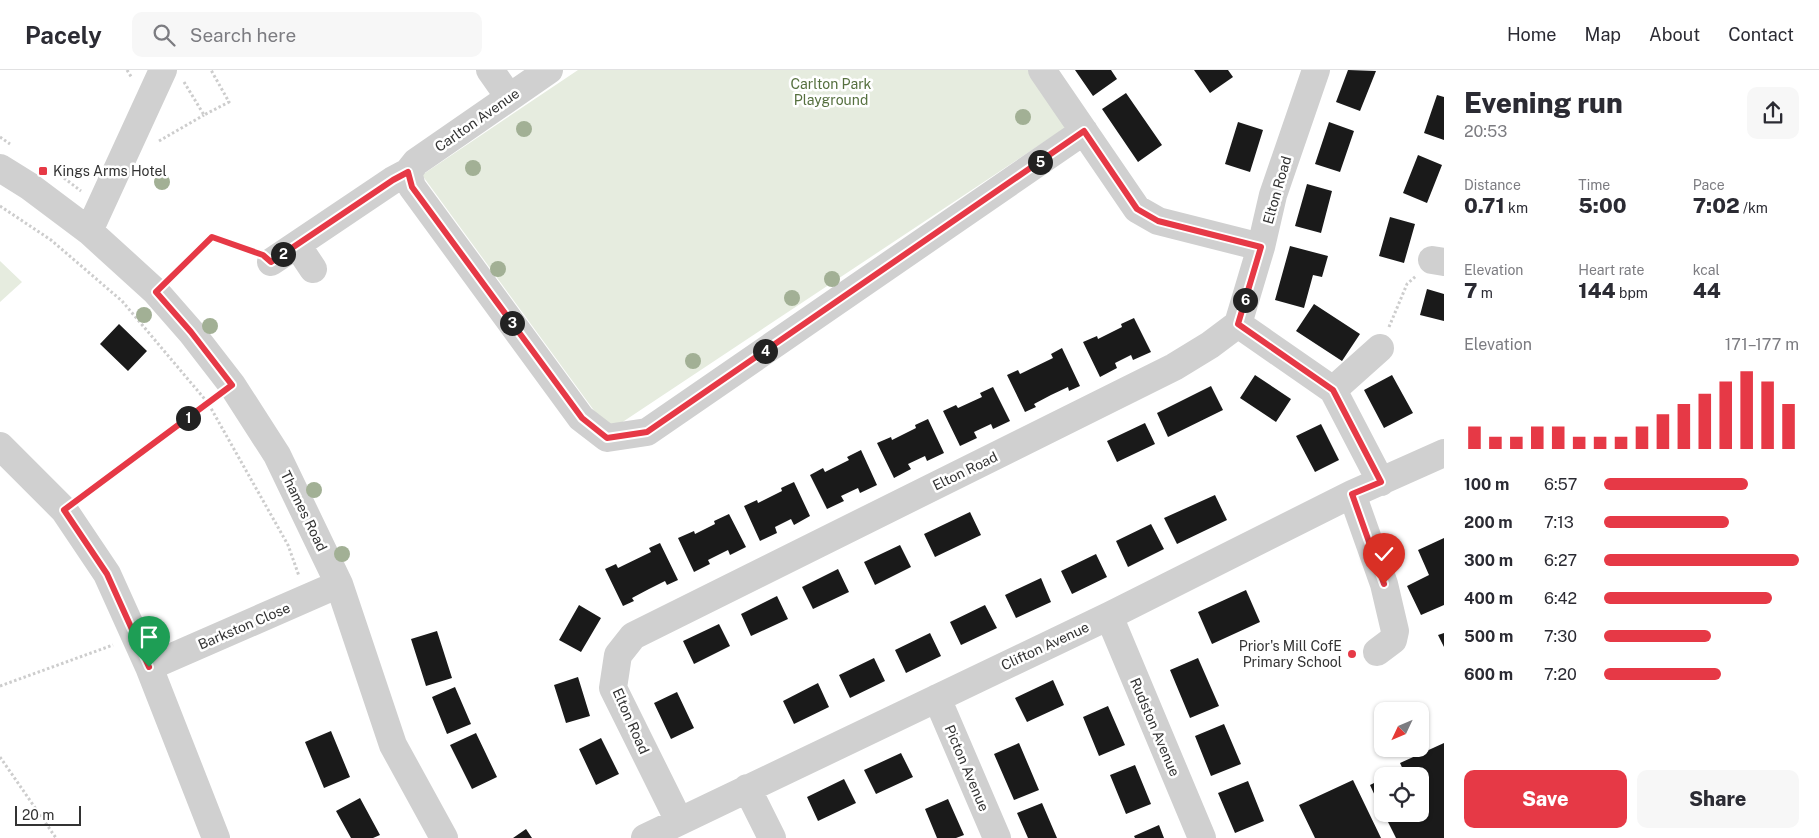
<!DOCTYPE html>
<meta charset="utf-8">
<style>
body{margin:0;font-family:"Public Sans",sans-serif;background:#f7f7f7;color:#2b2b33;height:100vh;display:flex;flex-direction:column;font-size:19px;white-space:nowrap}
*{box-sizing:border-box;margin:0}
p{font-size:16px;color:#7c7c81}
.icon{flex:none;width:28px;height:28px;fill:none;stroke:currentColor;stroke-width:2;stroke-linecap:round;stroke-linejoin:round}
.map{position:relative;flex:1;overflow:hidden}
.sheet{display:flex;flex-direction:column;background:#fff;width:375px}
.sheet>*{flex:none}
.needle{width:32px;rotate:226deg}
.controls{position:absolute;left:1374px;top:632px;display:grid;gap:10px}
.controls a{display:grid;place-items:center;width:55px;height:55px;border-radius:10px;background:#fff;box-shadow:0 1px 4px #0004;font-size:25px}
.scale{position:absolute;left:15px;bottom:12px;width:66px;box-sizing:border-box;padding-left:5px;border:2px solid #333;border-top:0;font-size:14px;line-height:18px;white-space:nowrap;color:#333;-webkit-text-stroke:4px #fff;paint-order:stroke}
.pin{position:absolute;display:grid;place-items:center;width:42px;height:42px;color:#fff;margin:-51px -21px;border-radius:50% 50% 50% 0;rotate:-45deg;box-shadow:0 0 5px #0007}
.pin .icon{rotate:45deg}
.km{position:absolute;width:25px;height:25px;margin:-12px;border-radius:50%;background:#222;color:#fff;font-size:14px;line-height:25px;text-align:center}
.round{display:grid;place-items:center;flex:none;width:52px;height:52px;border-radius:10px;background:#f7f7f7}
.summary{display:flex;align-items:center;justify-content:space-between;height:85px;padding:0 20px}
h1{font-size:28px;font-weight:800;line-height:38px}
.metrics{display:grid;grid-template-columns:repeat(3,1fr);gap:8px;height:85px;padding:5px 20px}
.metrics div{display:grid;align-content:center}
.metrics b{font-size:21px;font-weight:800}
.metrics small{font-size:14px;font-weight:400}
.metrics p{font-size:14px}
.chart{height:140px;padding:10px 20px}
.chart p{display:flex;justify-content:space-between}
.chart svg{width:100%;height:90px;margin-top:5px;stroke:#e63946;stroke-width:6}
.cta{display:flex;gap:10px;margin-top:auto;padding:10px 20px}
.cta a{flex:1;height:58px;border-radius:10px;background:#e63946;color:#fff;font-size:20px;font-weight:800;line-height:58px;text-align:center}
.cta a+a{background:#f7f7f7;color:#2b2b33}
ul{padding:0 20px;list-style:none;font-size:16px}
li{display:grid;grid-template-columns:80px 60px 1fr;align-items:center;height:38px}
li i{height:12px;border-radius:6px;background:#e63946}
header{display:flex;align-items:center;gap:30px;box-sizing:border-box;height:70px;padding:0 25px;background:#fff;border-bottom:1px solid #e1e1e2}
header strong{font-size:24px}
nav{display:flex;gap:28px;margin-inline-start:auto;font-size:18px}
.search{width:350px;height:45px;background:#f7f7f7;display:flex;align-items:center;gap:12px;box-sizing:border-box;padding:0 18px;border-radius:10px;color:#7c7c81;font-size:19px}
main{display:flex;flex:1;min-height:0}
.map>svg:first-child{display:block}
.green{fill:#e6ecdf}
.building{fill:#1a1a1a}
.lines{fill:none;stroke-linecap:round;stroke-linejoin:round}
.path{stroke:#cdcdcd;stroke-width:3;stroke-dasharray:2.5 2.5;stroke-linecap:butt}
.minor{stroke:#d0d0d0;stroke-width:28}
.tree{fill:#a2b095}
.route-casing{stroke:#fff;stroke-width:10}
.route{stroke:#e63946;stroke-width:6}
.poi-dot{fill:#e63946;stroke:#fff;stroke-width:2}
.labels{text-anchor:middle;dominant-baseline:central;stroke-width:5;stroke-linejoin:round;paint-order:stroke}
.park-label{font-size:14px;fill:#56703f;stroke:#fff}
.street-label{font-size:14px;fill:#333;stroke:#fff}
.poi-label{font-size:14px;fill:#333;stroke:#fff;text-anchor:start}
</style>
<header>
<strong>Pacely</strong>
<div class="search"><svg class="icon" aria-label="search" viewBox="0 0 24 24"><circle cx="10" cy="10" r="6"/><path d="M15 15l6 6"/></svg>Search here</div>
<nav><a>Home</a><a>Map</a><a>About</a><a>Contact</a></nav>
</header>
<main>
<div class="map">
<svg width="1444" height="768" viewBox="0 0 1444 768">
<rect width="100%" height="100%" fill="#fff"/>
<!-- green -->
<path class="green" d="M578,0H1028L1068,56L609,361L422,105Z
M0,191L22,212L0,232Z"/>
<!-- building -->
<path class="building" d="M1075,0H1111L1117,9L1093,26Z
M1194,0H1228L1233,7L1210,23Z
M1348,0L1376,1L1360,41L1336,32Z
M1126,23L1162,75L1138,92L1102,39Z
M1437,25L1444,27V70L1424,63Z
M1238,52L1263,60L1250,102L1225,94Z
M1329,52L1354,61L1340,102L1315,94Z
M1418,85L1442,95L1427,133L1403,123Z
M1307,114L1332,121L1321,163L1295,156Z
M1390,147L1415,154L1404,193L1379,186Z
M1290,176L1328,186L1322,207L1313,205L1304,238L1275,230Z
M1427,219L1444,224V251L1420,245Z
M1314,234L1360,264L1342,291L1296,261Z
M1134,248L1151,282L1133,290L1131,285L1115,293L1117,298L1100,307L1083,272L1097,266L1098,269L1122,257L1121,254Z
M119,254L147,281L128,301L100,274Z
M1062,278L1080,316L1069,321L1068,317L1051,325L1034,334L1036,337L1025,342L1007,305L1018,300L1020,304L1053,288L1051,284Z
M1255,305L1291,329L1276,352L1240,328Z
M1392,305L1413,343L1384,358L1364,320Z
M1211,316L1223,340L1168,367L1157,343Z
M993,317L1010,351L993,359L991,354L974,362L977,368L960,376L943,341L956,335L958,338L982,327L980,323Z
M928,349L944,383L927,391L925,386L908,394L911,399L894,408L877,373L891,367L892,370L916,358L915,355Z
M1145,353L1155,374L1117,392L1107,371Z
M1321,354L1339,390L1315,402L1296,366Z
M861,380L877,415L860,423L858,418L841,426L844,431L827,439L810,405L823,398L825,402L849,390L847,387Z
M794,412L810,446L794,455L791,449L775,457L777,463L760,471L744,436L757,430L758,433L782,421L781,418Z
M1215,425L1227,450L1177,474L1164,448Z
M970,442L981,465L935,487L924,464Z
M729,444L746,477L730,485L728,480L708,490L710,494L694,502L678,468L694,461L695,464L715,454L714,451Z
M1151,454L1164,479L1128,497L1116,471Z
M1444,468V535L1421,545L1407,516L1429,505L1418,480Z
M660,473L678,510L667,515L665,511L649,519L632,528L634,531L623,536L605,499L616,494L618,498L651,482L649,478Z
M900,475L911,497L875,515L864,492Z
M1096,484L1107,507L1072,524L1061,501Z
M838,499L849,522L813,539L802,517Z
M1041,508L1051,532L1016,548L1005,525Z
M1246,520L1260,552L1212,574L1198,542Z
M777,526L788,549L751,566L741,544Z
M579,535L601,548L581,582L559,570Z
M985,535L997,558L961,575L950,552Z
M719,554L730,576L694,594L683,571Z
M437,561L452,608L426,616L411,569Z
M930,563L941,586L906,603L895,580Z
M1444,563V577L1438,565Z
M874,588L885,611L850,628L839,605Z
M1198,588L1219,636L1190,648L1170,600Z
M578,607L590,646L566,653L554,615Z
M1053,610L1064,635L1027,652L1015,628Z
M818,613L829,637L794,654L783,631Z
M455,617L471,654L447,664L432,627Z
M677,622L694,658L671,669L654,633Z
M1108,636L1125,675L1099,686L1083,647Z
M1224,654L1241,694L1211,706L1195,666Z
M331,661L350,707L324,718L305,672Z
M476,663L497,707L472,719L450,675Z
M601,668L619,704L596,715L579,679Z
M1019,673L1039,720L1014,730L994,684Z
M1444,673V768H1396L1384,744H1420V706H1406L1400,693Z
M901,683L913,707L876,724L864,700Z
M1135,695L1151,734L1126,744L1110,705Z
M844,709L856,733L818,751L807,727Z
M1382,709V741L1370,715Z
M1353,710L1381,768H1315L1299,735Z
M1248,711L1264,751L1235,763L1218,723Z
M360,728L380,765L373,768H351L336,741Z
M948,729L964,765L956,768H937L925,739Z
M1042,733L1057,768H1028L1017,743Z
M1159,755L1164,768H1135L1134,766Z
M526,759L532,768H513Z"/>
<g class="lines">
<!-- path -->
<path class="path" d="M127,0L132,8
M184,12L204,45L229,32L211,0
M0,67L10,74
M159,71L204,45
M64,108L81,121
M0,136L51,170L122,231L208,333L288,475L299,506
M173,205L212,167L252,181
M1389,257L1407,214L1416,206
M83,426L208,333
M0,616L113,575
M0,687L56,768"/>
<!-- minor -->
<path class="minor" d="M490,0L509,27
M1042,0L1137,139L1158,151L1261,177
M0,98L29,116L89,161L156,222L191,262L232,315L277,385L339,514L393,675L444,768
M408,102L412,117L581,348L607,368L647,362L1084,61
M89,161L163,0
M297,175L313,199
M1432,190L1444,192
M271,192L393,110L408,102L416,92L549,0
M1238,254L1333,320L1381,412
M1333,320L1380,278
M0,376L64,440L107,504L149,597L216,768
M1352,424L1384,514L1395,561L1393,570L1377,582
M1109,546L1202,768
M149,597L339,514
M937,628L997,768
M747,718L772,768
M679,751L613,618L618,585L633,566L1174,297L1210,275L1238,254L1261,177L1273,125L1316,0
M645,768L1109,546L1352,424L1444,383"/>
</g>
<!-- trees -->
<g class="tree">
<circle cx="1023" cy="47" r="8"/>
<circle cx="524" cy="59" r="8"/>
<circle cx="473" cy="98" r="8"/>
<circle cx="162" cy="112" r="8"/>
<circle cx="498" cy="199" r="8"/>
<circle cx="832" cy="209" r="8"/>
<circle cx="792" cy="228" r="8"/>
<circle cx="144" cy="245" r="8"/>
<circle cx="210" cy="256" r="8"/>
<circle cx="693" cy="291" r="8"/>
<circle cx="314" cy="420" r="8"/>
<circle cx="342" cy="484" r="8"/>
</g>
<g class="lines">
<defs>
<path id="route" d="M149,597L107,504L64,440L232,315L191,262L156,222L212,167L263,185L271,192L393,110L408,102L412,117L582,348L607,368L647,362L1084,61L1137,139L1158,151L1261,177L1238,254L1333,320L1381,412L1352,424L1384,514"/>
</defs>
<!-- route casing -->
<use href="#route" class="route-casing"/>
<!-- route -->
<use href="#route" class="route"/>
</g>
<!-- markers -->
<g class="poi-dot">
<rect x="38" y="96" width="10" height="10" rx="2.5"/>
<circle cx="1352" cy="584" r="5"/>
</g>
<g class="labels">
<!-- park labels -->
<g class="park-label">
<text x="831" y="14">Carlton Park<tspan x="831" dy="16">Playground</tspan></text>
</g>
<!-- street labels -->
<g class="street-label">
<text transform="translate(477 50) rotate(-35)">Carlton Avenue</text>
<text transform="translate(1277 120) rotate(-74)">Elton Road</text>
<text transform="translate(965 401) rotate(-26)">Elton Road</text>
<text transform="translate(304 441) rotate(64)">Thames Road</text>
<text transform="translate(244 556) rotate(-23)">Barkston Close</text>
<text transform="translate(1045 576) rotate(-25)">Clifton Avenue</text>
<text transform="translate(631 651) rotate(66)">Elton Road</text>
<text transform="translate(1155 657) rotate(67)">Rudston Avenue</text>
<text transform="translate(967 698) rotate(67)">Picton Avenue</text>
</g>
<!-- poi labels -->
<g class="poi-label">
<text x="53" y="101">Kings Arms Hotel</text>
<text x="1342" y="576" text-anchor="end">Prior's Mill CofE<tspan x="1342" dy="16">Primary School</tspan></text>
</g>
</g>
</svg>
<div class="controls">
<a><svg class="needle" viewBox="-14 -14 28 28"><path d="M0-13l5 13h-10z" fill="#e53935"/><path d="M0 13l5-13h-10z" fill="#7c7c81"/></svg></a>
<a><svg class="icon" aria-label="locate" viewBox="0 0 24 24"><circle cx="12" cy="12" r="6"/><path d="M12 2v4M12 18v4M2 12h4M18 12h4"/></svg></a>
</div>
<div class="scale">20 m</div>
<div class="pin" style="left:149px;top:597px;background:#1e9e55"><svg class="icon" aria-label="arrive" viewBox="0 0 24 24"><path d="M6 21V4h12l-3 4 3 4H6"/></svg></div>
<div class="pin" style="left:1384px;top:514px;background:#d93025"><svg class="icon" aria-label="check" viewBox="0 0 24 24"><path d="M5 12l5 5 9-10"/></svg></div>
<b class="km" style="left:188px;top:348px">1</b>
<b class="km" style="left:283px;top:184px">2</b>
<b class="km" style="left:512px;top:253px">3</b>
<b class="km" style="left:765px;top:281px">4</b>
<b class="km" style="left:1040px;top:92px">5</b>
<b class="km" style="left:1245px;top:230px">6</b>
</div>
<section class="sheet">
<div class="summary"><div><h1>Evening run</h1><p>20:53</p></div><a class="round"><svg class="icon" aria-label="share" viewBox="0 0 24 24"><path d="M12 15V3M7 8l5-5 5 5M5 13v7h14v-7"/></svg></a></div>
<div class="metrics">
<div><p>Distance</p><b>0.71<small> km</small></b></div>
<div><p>Time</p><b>5:00</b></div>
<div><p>Pace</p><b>7:02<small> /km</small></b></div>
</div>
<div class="metrics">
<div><p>Elevation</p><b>7<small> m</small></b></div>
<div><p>Heart rate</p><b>144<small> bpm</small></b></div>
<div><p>kcal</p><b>44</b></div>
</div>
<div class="chart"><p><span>Elevation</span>171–177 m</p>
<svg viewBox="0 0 160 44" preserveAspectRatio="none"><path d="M5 44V33M15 44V38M25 44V38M35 44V33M45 44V33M55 44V38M65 44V38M75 44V38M85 44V33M95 44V27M105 44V22M115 44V17M125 44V11M135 44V6M145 44V11M155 44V22"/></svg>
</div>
<ul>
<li><b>100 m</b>6:57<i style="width:74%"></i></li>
<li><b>200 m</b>7:13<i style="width:64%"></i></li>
<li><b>300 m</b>6:27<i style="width:100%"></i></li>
<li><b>400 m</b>6:42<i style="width:86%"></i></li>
<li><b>500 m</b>7:30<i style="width:55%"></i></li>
<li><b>600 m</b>7:20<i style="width:60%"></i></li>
</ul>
<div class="cta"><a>Save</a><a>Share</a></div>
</section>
</main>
